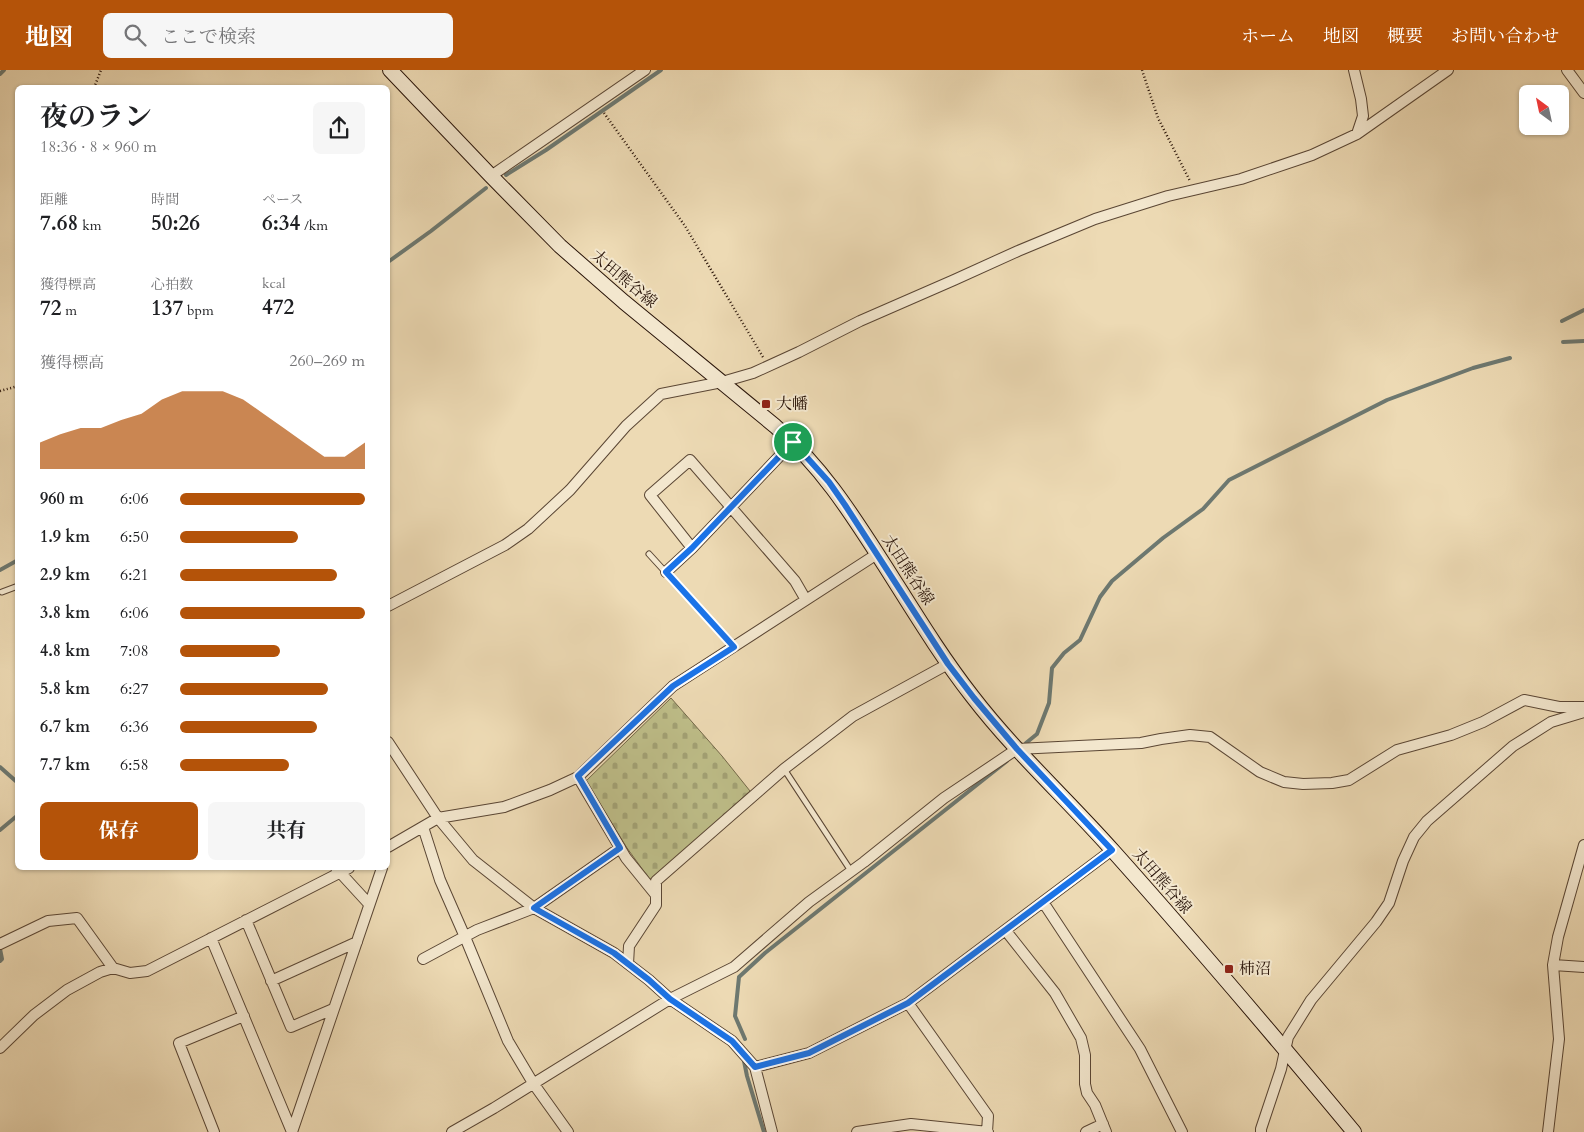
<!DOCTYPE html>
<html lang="ja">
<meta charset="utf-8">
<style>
body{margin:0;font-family:Cardo,"Noto Serif JP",serif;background:#f6f6f6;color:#202124;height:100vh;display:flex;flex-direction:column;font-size:19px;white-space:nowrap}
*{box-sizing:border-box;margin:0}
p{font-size:16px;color:#757577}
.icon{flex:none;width:28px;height:28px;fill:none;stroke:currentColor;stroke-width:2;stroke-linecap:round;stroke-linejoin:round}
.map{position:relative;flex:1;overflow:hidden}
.details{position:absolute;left:15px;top:15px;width:375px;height:785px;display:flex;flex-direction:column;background:#fff;border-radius:8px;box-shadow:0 1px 4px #0004}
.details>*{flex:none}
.needle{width:32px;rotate:327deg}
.controls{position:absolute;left:1519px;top:15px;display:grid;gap:10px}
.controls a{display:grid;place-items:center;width:50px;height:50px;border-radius:8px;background:#fff;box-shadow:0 1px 4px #0004;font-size:25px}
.pin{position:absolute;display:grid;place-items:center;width:42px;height:42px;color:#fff;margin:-21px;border:2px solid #fff;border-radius:50%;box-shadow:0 1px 5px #0007}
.round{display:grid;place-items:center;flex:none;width:52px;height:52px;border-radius:8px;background:#f6f6f6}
.head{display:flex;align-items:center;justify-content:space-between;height:85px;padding:0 25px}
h1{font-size:28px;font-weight:700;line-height:38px}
.metrics{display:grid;grid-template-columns:repeat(3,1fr);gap:8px;height:85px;padding:5px 25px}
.metrics div{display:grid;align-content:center}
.metrics b{font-size:21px;font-weight:700}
.metrics small{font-size:14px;font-weight:400}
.metrics p{font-size:14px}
.chart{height:140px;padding:10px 25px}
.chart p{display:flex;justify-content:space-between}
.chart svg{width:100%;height:90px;margin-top:5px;fill:#b45309;opacity:.7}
.button{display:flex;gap:10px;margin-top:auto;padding:10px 25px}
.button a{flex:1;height:58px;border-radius:8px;background:#b45309;color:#fff;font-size:20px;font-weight:700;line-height:58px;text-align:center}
.button a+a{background:#f6f6f6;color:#202124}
ul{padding:0 25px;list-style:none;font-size:16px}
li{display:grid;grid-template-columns:80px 60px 1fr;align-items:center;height:38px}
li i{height:12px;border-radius:6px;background:#b45309}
header{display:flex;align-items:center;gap:30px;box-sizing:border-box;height:70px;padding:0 25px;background:#b45309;color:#fff}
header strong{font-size:24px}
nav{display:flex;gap:28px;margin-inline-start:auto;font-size:18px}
.search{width:350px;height:45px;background:#f6f6f6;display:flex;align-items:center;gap:12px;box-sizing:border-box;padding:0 18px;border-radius:8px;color:#757577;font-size:19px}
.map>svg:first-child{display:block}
.cemetery{fill:url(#cemetery-stones);stroke:#746949}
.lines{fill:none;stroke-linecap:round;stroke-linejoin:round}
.stream{stroke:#6d7870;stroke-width:4}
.service-casing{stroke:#5a4634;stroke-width:7}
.minor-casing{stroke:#5a4634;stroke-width:12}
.secondary-casing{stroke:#291409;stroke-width:16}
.path{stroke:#291409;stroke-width:2.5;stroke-dasharray:1 2.5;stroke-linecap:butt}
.service{stroke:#f3e7ce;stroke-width:5}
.minor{stroke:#f3e7ce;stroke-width:10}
.secondary{stroke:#f3e7ce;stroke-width:14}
.route-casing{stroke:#fff;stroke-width:10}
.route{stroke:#1a73e8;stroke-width:6}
.poi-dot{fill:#8f2418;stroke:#f3e7ce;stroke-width:2}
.labels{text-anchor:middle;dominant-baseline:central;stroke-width:4;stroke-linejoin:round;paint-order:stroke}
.street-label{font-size:16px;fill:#291409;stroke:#f3e7ce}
.poi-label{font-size:16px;fill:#291409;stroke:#f3e7ce;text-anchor:start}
</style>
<header>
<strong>地図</strong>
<div class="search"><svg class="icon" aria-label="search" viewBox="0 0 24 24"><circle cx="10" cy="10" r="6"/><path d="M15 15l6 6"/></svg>ここで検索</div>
<nav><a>ホーム</a><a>地図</a><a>概要</a><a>お問い合わせ</a></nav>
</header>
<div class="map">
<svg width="1584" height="1062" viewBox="0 0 1584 1062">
<defs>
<pattern id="cemetery-stones" width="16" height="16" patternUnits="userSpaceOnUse" patternTransform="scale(1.25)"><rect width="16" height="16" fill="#bebe89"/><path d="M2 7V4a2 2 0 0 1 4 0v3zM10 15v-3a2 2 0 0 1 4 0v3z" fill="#a3a275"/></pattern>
</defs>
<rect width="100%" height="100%" fill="#eddab4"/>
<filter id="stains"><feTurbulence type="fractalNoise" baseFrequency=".004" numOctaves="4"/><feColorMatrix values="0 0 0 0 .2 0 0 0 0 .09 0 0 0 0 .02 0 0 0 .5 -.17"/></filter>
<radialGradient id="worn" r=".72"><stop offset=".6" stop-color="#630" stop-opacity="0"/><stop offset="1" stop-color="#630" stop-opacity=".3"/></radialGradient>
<!-- cemetery -->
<path class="cemetery" d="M671,628L722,686L750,721L651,811L627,778L586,711Z"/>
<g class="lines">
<!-- stream -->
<path class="stream" d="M0,4L4,0
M506,105L546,80L661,0
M388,192L431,161L486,118
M1562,251L1584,240
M1563,272L1584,271
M0,500L18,490
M1026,673L1037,664L1049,633L1052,598L1064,583L1080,570L1100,527L1112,511L1163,468L1203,439L1229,410L1387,330L1473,298L1510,288
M0,697L18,713
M0,760L18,745
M0,879L2,889L0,891
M745,969L735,946L739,907L765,883L1007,691
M744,991L747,1006L764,1062"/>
<defs>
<path id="service" d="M649,484L734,577
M2,522L18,516
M784,699L851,801"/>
<path id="minor" d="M1354,0L1361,29L1363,46L1357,64
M1567,0L1584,23
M491,106L645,0
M793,372L692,478L650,425L690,390L795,511L806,530
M666,502L692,478
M388,536L505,475L528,459L570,420L626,356L661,324L722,312L753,303L799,282L860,251L954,210L1018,181L1095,149L1168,126L1241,109L1312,85L1357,64L1448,0
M388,672L438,748L473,790L534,838L614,883L649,910L670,929L732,971L755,997L772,1062
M578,707L626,788L656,825
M423,757L440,810L465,867L508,971L533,1013L568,1062
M388,777L438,748L504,737L550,720L578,707L673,616L877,484
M336,798L369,834
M1043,832L1140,979L1182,1062
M246,850L291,957L333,939
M1006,861L1055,923L1081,968L1085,985V1014L1087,1023L1095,1035L1106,1062
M211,868L292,1062
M0,874L48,851L77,848L113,898
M423,889L477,860L534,838L620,778
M628,894L629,876L656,835V811L784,699L853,646L948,594
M1553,895L1584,897
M271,911L357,872
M908,933L988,1046L987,1062
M0,978L34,945L67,920L100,902L113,898L130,903L147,901L349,798
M755,997L809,983L908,933L1112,780
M214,1062L179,973L244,946
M292,1062L382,798
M452,1062L494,1038L670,929L734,897L809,832L864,792L944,728L1017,679L1141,673L1161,669L1190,665L1210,667L1260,702L1284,712L1303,714L1332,713L1349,710L1397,680L1451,665L1483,652L1524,630L1559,637H1584
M857,1062L911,1054L988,1062
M1086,1062L1103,1054
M1261,1062V1059L1281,999L1288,967L1311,930L1376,852L1389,833L1403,791L1414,767L1427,751L1513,676L1551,652L1584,642
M1548,1062L1559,969L1553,895L1558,867L1584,775"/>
<path id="secondary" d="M390,0L491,106L560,176L624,232L775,356C823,398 851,443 885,496C913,540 940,585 972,626C1015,682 1068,730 1114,782C1196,874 1275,967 1354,1062"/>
</defs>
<!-- service casing -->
<use href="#service" class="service-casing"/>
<!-- minor casing -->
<use href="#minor" class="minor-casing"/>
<!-- secondary casing -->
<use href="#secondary" class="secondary-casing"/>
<!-- path -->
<path class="path" d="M1142,0L1158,48L1190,111
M94,18L101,0
M604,43L685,156L763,287
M0,321L18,316"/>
<!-- service -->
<use href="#service" class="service"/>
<!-- minor -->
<use href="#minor" class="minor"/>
<!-- secondary -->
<use href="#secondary" class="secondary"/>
</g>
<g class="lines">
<defs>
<path id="route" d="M793,372L829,412L845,435L948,594L974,628L1017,679L1112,780L908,933L809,983L755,997L732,971L670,929L649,910L614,883L534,838L620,778L578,706L673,616L734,577L666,502L692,478Z"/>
</defs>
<!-- route casing -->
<use href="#route" class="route-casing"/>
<!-- route -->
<use href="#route" class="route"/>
</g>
<!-- markers -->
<g class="poi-dot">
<rect x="761" y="329" width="10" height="10" rx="2.5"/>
<rect x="1224" y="894" width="10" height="10" rx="2.5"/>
</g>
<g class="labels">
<!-- street labels -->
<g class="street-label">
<text transform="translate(624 209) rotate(40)">太田熊谷線</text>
<text transform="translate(908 500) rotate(57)">太田熊谷線</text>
<text transform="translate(1162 811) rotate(49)">太田熊谷線</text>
</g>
<!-- poi labels -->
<g class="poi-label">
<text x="776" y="334">大幡</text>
<text x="1239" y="899">柿沼</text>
</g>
</g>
<rect width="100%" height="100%" filter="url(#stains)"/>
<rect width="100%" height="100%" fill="url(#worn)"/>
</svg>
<div class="controls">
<a><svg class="needle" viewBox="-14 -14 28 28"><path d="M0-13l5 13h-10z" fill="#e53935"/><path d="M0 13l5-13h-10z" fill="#757577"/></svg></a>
</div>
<div class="pin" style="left:793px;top:372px;background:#1e9e55"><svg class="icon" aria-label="arrive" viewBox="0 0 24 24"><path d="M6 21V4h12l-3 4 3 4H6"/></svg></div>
<section class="details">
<div class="head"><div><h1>夜のラン</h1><p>18:36 · 8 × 960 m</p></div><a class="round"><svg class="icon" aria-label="share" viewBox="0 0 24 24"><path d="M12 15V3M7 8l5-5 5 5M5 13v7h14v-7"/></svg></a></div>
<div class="metrics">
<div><p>距離</p><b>7.68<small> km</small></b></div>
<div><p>時間</p><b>50:26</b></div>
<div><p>ペース</p><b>6:34<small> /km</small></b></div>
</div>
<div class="metrics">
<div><p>獲得標高</p><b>72<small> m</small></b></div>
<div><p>心拍数</p><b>137<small> bpm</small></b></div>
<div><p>kcal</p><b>472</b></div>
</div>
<div class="chart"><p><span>獲得標高</span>260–269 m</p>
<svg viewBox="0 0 160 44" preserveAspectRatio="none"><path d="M0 44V31L10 27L20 24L30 24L40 20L50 17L60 10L70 6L80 6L90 6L100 10L110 17L120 24L130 31L140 38L150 38L160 31V44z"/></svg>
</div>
<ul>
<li><b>960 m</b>6:06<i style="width:100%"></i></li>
<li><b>1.9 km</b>6:50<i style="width:64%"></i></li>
<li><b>2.9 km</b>6:21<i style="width:85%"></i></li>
<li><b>3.8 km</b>6:06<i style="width:100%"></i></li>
<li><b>4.8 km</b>7:08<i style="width:54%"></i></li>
<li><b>5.8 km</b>6:27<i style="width:80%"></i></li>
<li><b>6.7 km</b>6:36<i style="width:74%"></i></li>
<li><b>7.7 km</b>6:58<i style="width:59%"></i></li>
</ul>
<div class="button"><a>保存</a><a>共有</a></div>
</section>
</div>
